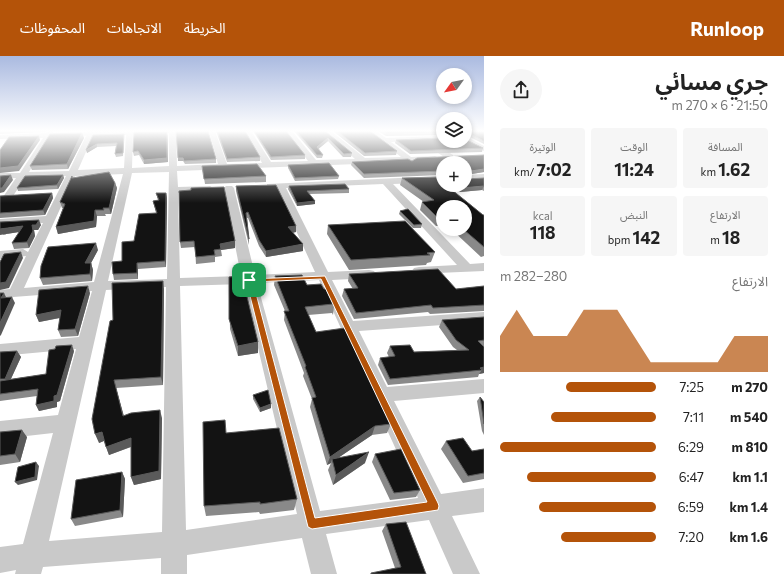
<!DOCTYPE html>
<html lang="ar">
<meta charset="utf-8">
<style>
body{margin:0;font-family:Commissioner,"Noto Sans Arabic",sans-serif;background:#f6f6f6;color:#222;direction:rtl;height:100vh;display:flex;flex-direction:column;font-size:15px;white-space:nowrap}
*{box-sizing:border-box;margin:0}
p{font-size:13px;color:#767676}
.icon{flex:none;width:22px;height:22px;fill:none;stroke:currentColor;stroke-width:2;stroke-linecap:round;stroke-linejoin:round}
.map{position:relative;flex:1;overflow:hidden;direction:ltr}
.drawer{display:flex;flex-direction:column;background:#fff;width:300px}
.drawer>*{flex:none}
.needle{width:26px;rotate:237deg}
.fabs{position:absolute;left:436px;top:12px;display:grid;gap:8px}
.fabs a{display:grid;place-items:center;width:36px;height:36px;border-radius:50%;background:#fff;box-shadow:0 2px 6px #0003;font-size:20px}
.pin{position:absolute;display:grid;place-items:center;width:34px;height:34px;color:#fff;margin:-17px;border-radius:8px;box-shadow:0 2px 6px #0006}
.round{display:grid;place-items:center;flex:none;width:42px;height:42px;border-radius:21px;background:#f6f6f6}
.head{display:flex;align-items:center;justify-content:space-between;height:68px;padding:0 16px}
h1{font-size:22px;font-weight:700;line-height:30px}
.stats{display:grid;grid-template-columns:repeat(3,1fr);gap:6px;height:68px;padding:4px 16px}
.stats div{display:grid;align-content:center;border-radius:4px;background:#f6f6f6;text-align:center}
.stats b{font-size:17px;font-weight:700}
.stats small{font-size:11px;font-weight:400}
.stats p{font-size:11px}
.chart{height:112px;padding:8px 16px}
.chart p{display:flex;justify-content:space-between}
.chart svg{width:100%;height:72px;margin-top:4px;fill:#b45309;opacity:.7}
ul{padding:0 16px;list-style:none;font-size:13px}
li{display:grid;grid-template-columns:64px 48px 1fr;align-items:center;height:30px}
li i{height:10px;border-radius:5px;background:#b45309}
header{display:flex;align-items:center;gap:24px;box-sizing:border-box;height:56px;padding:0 20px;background:#b45309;color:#fff}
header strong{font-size:19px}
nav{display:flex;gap:22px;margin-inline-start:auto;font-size:14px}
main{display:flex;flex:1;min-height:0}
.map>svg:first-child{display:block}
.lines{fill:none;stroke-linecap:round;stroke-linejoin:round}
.minor{fill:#c9c9c9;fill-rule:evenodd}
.wall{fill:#898989}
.shaded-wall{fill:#5a5a5a}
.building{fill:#131313;stroke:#5a5a5a}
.route{fill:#b45309;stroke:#fff;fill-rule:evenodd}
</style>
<header>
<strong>Runloop</strong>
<nav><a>الخريطة</a><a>الاتجاهات</a><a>المحفوظات</a></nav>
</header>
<main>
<section class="drawer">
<div class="head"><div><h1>جري مسائي</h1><p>21:50 · 6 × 270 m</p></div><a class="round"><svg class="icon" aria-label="share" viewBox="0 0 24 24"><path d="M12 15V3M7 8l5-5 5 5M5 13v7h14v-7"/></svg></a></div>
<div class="stats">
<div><p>المسافة</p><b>1.62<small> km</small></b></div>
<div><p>الوقت</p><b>11:24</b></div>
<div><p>الوتيرة</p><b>7:02<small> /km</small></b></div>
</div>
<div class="stats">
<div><p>الارتفاع</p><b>18<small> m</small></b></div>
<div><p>النبض</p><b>142<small> bpm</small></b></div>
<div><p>kcal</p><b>118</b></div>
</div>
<div class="chart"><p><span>الارتفاع</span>280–282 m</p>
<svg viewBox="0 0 160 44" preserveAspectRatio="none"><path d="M0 44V22L10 6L20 22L30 22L40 22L50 6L60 6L70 6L80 22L90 38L100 38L110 38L120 38L130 38L140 22L150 22L160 22V44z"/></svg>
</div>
<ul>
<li><b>270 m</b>7:25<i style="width:58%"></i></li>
<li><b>540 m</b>7:11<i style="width:67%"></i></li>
<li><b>810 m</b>6:29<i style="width:100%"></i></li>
<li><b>1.1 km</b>6:47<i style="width:83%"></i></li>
<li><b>1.4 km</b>6:59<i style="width:75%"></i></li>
<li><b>1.6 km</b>7:20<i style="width:61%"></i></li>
</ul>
</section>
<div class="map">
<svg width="484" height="518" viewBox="0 0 484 518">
<rect width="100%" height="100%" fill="#fff"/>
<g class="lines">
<!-- minor -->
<path class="minor" d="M48,75H54L53,77L89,75H176L177,110L218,108L209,75H215L227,108L262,107L245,75H251L271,106L308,105L286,75H292L316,104L355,103L324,75H331L365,102L401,101L369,75H376L386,82L443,80V84L431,85L453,99V103H447L425,88V85L391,86L411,101L435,100L439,102C433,107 420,105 412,107L408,106L177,115L178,131L210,130L215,133L210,136L178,137L180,222L241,220L224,132L226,130H232L234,132L255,219L315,216L277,133L267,132V128L443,120V126L393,128L470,208L484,207V215L414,218L412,215L414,212L419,211L457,209L383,128L286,132L328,216L369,214L374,215L376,218L374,221L369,222L332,224L353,265L484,256V266L359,275L387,331L484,323V337L394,345L441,438L484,432V456L452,460L480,518H453L429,464L326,478L337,518H311L302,482L187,499V518H161V502L43,511L41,518H15L16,514L0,517V491L23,488L53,377L0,383V365L58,359L76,293L0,300V288L79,281L92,235L0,242V234L10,233L26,200L0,203V195L23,193L28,196L43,167L0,169V163L46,160L66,120L25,122L11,143H5L3,141L16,122L0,123V117H20L43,82L0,83V79L46,77ZM169,77V110L132,112L133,78ZM126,79L124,112L78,114L93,80ZM86,80L69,115L29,116L50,81ZM169,116L167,223L108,225L132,117ZM123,118L94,226L24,232L75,120ZM319,224L418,442L320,455L257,227ZM243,228L297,458L186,474L180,230ZM166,231L162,476L49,485L106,234Z
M465,80L484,90V95L465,85Z
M484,118V124L465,125V119Z"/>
</g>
<!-- wall -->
<path class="wall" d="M0,75H47L45,76L0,78Z
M208,75L216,103V107L185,108L183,105H178Z
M216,75H245L260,101V105L227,106Z
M253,75H286L305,99V103L271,104Z
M294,75H325L352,97L351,101H343L328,85L318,93L323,99L322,102H317Z
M333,75H370L397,95L396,99L364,100Z
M378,75H443V79L386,80Z
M465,75H484V88L466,79L465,83L483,92L482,96L410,98L395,87L396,84L443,82Z
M82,77L84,82L68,113L32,114L30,110Z
M124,78V81L123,100L116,101L115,98L116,90L97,91L87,97L93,79Z
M168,79V106L144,108L139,99L134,100L133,96Z
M484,99V117V116L466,119V123L484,122V135L482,134L460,136L451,129H465L443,107V119L364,122L351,109L352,106L412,105Z
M288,109L339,120L338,123L295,125L288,112Z
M202,110L266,120V126L205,128Z
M63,119L64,122L58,133L18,135L17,132Z
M72,120L73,122L115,127L117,132L111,158H105L106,160H97L96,171L58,178L56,171L63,152H62L60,146Z
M402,122L441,125L483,159H484V200L481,201L451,173H465L443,151V170H436L420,154L422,146H424L400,129Z
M236,130L296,170V176L293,177L303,195L266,201L259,190L248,162H247L249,183V189L236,135Z
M289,130L349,133V137L309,138L315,145V148L297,150L288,133Z
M179,135L235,192L221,194L222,200L215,201V206L196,208L195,191L181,192L180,186Z
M52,137L53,142L45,159L0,162V140Z
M156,137H166L167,142L166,211L138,213V223L114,224L113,218L122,205L134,185L156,157L153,145L158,144Z
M400,155L422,168L421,172H413L399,158Z
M41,169L38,174H34L35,180L29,192L14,193L12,187L19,176L0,179Z
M328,169L435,196L431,206L427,207L426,209L349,214L327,178Z
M98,194L91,207L93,214L92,225L43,229L40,222Z
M349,218L456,233L484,230V255L430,258L428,256L354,263L342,240L344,233H353L348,225Z
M275,220L307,229L324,233L334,250L333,259L332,257L308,259L316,276L391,368L387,377L372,379L338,402L365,407L333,429L328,414L331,407L327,409L310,351L312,343L303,320L304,317L284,264L285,255L274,229Z
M229,221L258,297L238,300L230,273Z
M164,233L163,329L116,332L124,360L162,362L161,423L134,429L131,421V391L109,399L104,385L99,387L113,264Z
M90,237L78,280L61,281L58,274L60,262L39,266L36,259Z
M484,261V317L479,318L478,321L388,329L378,309L380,302L389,301L387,297L390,290L414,296L457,294L453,291L439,271L442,264Z
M17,295L21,301L11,323L46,318L74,295L60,345L57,346V351L39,355L36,349L37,340L0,345V296Z
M253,339L271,352L260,356L253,343Z
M480,341L484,346V379L482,375L477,345Z
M0,376L27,381L20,406L0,409Z
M226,377L297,443L294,454L260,458L259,456L206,460L204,450Z
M446,385L472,395L484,393V423L463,427L441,393Z
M375,398L420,434L416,441L390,444L372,406Z
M122,416L125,423L123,461L75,470L71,463Z
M386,468L426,518H370L395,512L382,475Z"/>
<!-- shaded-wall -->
<path class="shaded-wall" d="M167,75L168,106L144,108V104Z
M82,77L84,82L68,113L67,108Z
M39,80L40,84L19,115L0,117V112Z
M328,82V85L316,95L317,91Z
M97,88V91L87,97L86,94Z
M178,102H183V105H178Z
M484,113V116L465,119V116Z
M11,119L13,124L4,136L0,137V132Z
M63,119L64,122L58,133L57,129Z
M115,127L117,132L111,158L109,152Z
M484,130L482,134L460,136L461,132Z
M52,137L53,142L45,159L43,154Z
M166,137L167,142L166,211L165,205Z
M315,145V148L297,150V147Z
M95,154L97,160L96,171L58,178L56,171Z
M39,164L41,169L38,174H34L35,180L29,192L27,186L32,169Z
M23,170L25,175L0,179V173Z
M296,170V176L288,177V171Z
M235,185V192L221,194L220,188Z
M96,187L98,194L91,207L93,214L92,225L90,218L85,207Z
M303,188V195L266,201V195Z
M21,196L23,202L9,232L0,234V227Z
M137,207L138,213V223L137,217Z
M163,225L164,233L163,329L161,321Z
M88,230L90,237L78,280L75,273Z
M4,237L7,243L1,242Z
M12,241L15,247L1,279L0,280V267Z
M61,254L64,261L39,266L36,259Z
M258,286V297L238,300V290Z
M72,289L74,295L60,345L57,346V351L39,355L36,349Z
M17,295L21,301L8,329L5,323Z
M484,311V317L479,318L482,314L480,312Z
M114,324L116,332L126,369L123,360Z
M271,348V352L260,356V352Z
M160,354L162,362L161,423L134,429L131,421Z
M375,370L372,379L332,406V403L331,407L327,409L330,401Z
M22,374L27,381L20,406L15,398Z
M102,376L106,384L99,387L95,378Z
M131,382L133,390L109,399L106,391Z
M369,396L365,407L333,429L336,419Z
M36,406L39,410L37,424L18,429L15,426Z
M122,416L125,423L123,461L120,454Z"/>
<!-- building -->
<path class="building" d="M167,75V102L144,104L138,95L133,96L134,76Z
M176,75H208L216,103L184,105L183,102H178Z
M217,75H245L260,101L227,103Z
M254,75H286L305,99L271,101Z
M296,75H325L352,97L344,98L328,82L317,91L323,99H317Z
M337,75H370L397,95L365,97Z
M383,75H443V76L387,77Z
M465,75H484V85L466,76L465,83L483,92L411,95L396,84L443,82V85H465Z
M82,77L67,108L30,110L50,78Z
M124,78L123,97L115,98L117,87L97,88L86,94L93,79Z
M39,80L18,110L0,112V94L9,81Z
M484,99V113L465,116V107H443V115L364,118L352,106L408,103L412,105L417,102Z
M329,107L339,120L295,122L288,109Z
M257,108L266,120L204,123L202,110Z
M109,116L115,127L109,152H103L104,154H95L94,165L56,171L65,148L60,146L72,120V122Z
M465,116L466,123L484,122V130L461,132L457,129H465Z
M11,119L2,132H0V120Z
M63,119L57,129L17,132L25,120Z
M440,121L441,125L443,127V129H446L483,159H484V191L463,173H465V151H443V163H439L422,146L434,144L402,122Z
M345,128L349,133L307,135L315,145L297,147L289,130Z
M276,129L296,170L288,171L303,188L266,195L259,184L248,156L246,157L249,183L236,130Z
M224,131L235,185L220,188L221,193L214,194L215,199L196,201L194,185L180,186L179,135L191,134V132Z
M52,137L43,154L0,157V140Z
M156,137H166L165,205L137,207V217L113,218L112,206L122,205V186L134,185L139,158L157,157L153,145L159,144Z
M408,153L422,168L414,169L400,155Z
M39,164L36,169H32L33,175L27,186L12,187L23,170L0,173V166Z
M405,165L435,196L427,197L430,199L351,204L328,169Z
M96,187L85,207H91L90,218L40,222L41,210L48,191Z
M21,196L6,226L0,227V206L4,198Z
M438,213L456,233L484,230V249L433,252L431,249L356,257L344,233L358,232L349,218Z
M302,219L307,229L321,228L324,233H326L334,250L333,248L305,251L316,276L345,272L391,368L375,370L330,401L312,342L316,341L305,311L306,310L284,255H289L275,220Z
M242,220L258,286L238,290L229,263V221Z
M163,225L161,321L114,324L123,360L131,357L160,354L159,415L131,421V382L106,391L102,376L95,378L92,363L110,265L113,264L112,227Z
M88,230L75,273L58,274L61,254L36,259L39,234Z
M0,237H4L1,242L12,241L0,267Z
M484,261V284L478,285L484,291V311L480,312L482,314L390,323L380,302L395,300L390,290L410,289L414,296L469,294L456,284L442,264Z
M72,289L57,339L54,340V345L36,349L38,333L0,338V325L46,318L49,294L55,293L56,290Z
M17,295L5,323H0V296Z
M268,334L271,348L260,352L253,339Z
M480,341L484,346V368Z
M225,364L226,377L279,372L297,443L260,448V446L204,450L203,366Z
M22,374L15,398L0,400V376Z
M463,382L472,395L484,393V417L468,420L446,385Z
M401,393L420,434L394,437L375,398Z
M369,396L336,419L332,403Z
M36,406L35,421L15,426L18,411Z
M122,416L120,454L71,463L76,424Z
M406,466L426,518H371V517L401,511L386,468Z"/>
<!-- sky -->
<linearGradient id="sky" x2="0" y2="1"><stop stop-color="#aabae0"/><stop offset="0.51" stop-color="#fff"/><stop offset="1" stop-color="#fff" stop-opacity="0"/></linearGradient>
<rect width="484" height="147" fill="url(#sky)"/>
<!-- route -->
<path class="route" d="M325,220L438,447L439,450L438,454L312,473L308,471L246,224L249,223ZM321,223L427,446L315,462L253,226Z"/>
</svg>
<div class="fabs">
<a><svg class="needle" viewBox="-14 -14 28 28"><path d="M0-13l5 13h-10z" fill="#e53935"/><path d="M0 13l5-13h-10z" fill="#767676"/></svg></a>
<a><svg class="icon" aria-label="layers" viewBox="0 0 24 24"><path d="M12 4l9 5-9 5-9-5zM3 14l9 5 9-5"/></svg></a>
<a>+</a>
<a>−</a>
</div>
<div class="pin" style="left:249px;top:224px;background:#1e9e55"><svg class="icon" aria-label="arrive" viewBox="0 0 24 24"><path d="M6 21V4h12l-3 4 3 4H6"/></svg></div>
</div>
</main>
